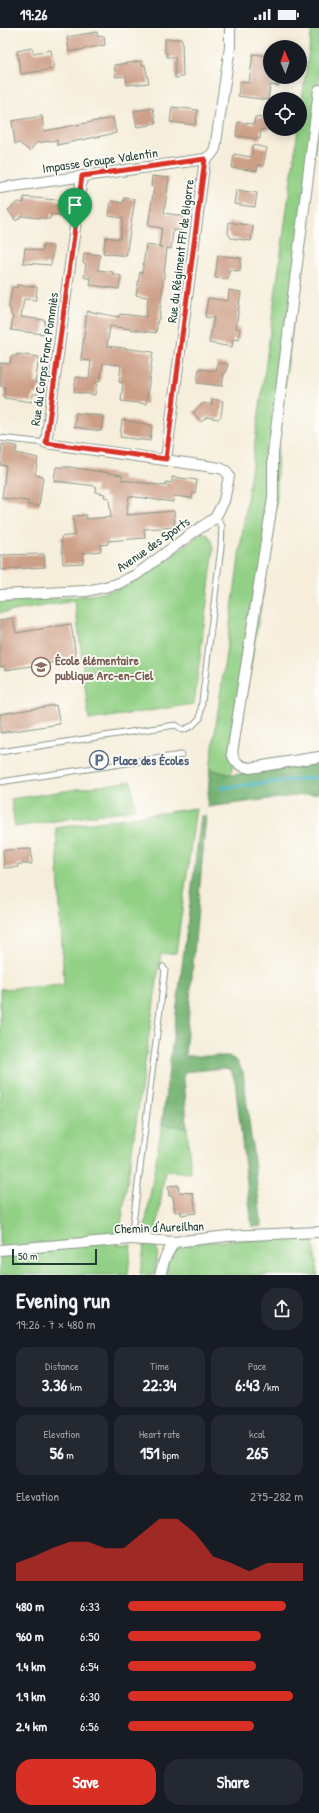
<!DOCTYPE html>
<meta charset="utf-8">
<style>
body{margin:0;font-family:"Patrick Hand",sans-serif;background:#242831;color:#f1f3f6;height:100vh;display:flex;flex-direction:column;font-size:15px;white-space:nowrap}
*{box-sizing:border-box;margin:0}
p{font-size:13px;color:#9ea1a6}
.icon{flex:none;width:22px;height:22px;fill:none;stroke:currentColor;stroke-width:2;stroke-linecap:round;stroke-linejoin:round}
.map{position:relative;height:1247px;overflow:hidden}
.sheet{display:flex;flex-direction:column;background:#171b24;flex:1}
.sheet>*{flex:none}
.needle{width:26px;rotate:358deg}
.tools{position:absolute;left:263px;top:12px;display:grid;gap:8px}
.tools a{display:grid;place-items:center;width:44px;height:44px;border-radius:50%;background:#171b24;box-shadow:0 2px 10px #0003;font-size:20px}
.scale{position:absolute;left:12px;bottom:10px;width:85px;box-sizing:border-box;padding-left:4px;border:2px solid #1f3d34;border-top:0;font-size:11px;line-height:14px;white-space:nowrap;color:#1f3d34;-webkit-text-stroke:3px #fdfcf7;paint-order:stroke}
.pin{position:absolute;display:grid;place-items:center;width:34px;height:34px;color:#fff;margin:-41px -17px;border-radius:50% 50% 50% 0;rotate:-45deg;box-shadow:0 0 4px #0007}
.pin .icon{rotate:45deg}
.round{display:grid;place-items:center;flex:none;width:42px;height:42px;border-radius:16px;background:#242831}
.overview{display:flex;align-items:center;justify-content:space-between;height:68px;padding:0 16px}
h1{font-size:22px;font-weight:700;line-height:30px}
.stats{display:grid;grid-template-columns:repeat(3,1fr);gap:6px;height:68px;padding:4px 16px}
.stats div{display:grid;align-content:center;border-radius:10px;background:#242831;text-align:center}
.stats b{font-size:17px;font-weight:700}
.stats small{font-size:11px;font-weight:400}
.stats p{font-size:11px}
.chart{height:112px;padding:8px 16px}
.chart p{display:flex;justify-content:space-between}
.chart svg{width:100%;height:72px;margin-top:4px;fill:#d93025;opacity:.7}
.action{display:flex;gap:8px;margin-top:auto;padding:8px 16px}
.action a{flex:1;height:46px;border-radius:16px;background:#d93025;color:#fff;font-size:16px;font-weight:700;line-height:46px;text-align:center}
.action a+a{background:#242831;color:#f1f3f6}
ul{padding:0 16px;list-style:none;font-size:13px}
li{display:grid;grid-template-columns:64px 48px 1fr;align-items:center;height:30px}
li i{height:10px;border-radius:5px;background:#d93025}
.status{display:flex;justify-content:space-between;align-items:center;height:28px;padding:0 20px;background:#171b24;direction:ltr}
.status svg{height:11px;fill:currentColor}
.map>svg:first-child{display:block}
.green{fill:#92d085;stroke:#58865c}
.forest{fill:#75b272;stroke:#4a7853}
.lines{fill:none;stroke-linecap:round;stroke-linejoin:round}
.stream{stroke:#4ab7c6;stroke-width:3.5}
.building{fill:#cd9f87}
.service-casing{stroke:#8a9688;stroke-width:7}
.minor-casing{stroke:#8a9688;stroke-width:12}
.service{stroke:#fff;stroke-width:5}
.minor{stroke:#fff;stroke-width:10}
.route-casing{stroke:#fff;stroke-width:8}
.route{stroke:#d93025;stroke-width:5}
.labels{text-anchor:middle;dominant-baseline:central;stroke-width:3.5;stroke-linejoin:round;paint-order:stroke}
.street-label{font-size:13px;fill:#1f3d34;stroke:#fdfcf7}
.education-label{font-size:13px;font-weight:bold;fill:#785e54;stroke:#fdfcf7;text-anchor:start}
.service-label{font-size:13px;font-weight:bold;fill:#4e5e75;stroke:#fdfcf7;text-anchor:start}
</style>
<div class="status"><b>19:26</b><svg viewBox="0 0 49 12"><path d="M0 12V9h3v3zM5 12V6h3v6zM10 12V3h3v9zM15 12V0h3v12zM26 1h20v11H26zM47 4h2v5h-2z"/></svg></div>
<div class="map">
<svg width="319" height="1247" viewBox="0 0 319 1247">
<rect width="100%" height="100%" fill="#fdfcf7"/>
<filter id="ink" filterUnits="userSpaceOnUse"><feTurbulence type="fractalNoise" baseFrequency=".025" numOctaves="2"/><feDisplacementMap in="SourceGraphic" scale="8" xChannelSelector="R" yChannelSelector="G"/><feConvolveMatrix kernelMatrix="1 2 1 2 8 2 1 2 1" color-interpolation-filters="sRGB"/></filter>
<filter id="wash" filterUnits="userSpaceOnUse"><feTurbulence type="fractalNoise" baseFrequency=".012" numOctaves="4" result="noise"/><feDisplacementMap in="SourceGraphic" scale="16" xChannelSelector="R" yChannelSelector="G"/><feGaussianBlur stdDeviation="0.9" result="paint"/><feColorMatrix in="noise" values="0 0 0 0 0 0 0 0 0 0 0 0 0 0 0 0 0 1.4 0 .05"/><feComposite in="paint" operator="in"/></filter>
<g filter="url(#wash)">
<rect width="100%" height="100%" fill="#f6eedb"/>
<!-- green -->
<path class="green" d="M312,0H319V85L278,413L277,470L259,590L231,747L210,741L298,101H300V86Z
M204,505C214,509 213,518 213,527L194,676L89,692L75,573L0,585V573C37,571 91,572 125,558C152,546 176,523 200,506Z
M131,753L135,781L15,799L11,771Z
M196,780L176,925L161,926L118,1217H131L128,1247H0V961L64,957L56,800Z
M162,1096L187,1100L191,1145L165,1143L156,1206L144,1205Z
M312,1207L318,1247H165C171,1224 169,1222 193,1215Z
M145,1212L155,1217L158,1224L154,1247H140Z"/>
<!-- forest -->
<path class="forest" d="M319,736V765L207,779L210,741L231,747Z
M201,788H206L185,1028H229L237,1033L243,1044L262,1198L252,1199L235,1053L231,1042L225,1040L184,1044L187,1100L162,1096Z"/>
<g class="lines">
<!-- stream -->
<path class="stream" d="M221,760L319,749"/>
</g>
<g id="blocks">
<!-- building -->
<path class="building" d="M97,4L98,9L104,8L105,17L69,24L67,9Z
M165,11H182L183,49L175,50V29H167V25H165Z
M32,20L33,25L51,22L54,41L21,46L17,23Z
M253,26L270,28V49H280L279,58L270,57L268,72L238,68L240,53L249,55Z
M142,33V37H145L149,55L127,57L126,48L116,49L114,37Z
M172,79L198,82L195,97L170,94Z
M153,80L156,95L150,96V97L137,99L134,83Z
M42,88L44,103L113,90L116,105L57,117V112L36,115L30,123L19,115L15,116L12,93Z
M255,89L269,91L268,102L261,101L260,111L236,108L238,94L254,96Z
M253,117L267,120L263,138L258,137L257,143L232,140L234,126L251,129Z
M152,148L169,150L164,185L183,188L181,203L173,202L171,221L167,220L159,291H158L156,305L110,298L107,318L153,324L146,376L121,373L123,355L119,354L121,337L103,335L100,353H97L95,367L74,364L76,349L89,351L91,333L81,332L87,283L119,289L120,286L146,289L148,269L136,267L140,244L142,245L146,217L162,219H159L162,200L148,198L154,159L151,158Z
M236,162L257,165L255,179L234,176Z
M24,169L68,173L67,188L51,186L50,191L22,188L16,193L8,182L18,174L24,175Z
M124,170L135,171L126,228L103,225L106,209L120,211L123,190L109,188L111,173L123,175Z
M229,194L253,198L251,213L231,210L228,205Z
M43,217L53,218L51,237L23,235L25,220L42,223Z
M84,225L100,227L98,242L113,244V246L121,248L119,261L90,257L91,251L84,249L86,236L83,235Z
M218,227L241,230L240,243L229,242L228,251L215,250Z
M17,257L37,259L36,272L24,271L21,289L45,292L43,306L11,302L13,288L11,287V281L9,280L12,259L17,260Z
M229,262L241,264L236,300L240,301L239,312L233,311L232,319L209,315L214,290L205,289L208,270L228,273Z
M17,326L39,329L35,355H40L38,366H33L32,374L4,370L5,359L0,358V335L10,336L11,328H17Z
M217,335L228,336L226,345H224L222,358L197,355L199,341L216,343Z
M212,371L223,373L221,388L218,391L207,389L201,394L193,384L204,375L212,377Z
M76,385L103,388L101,403L74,399Z
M122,392L152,397L150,413L120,409Z
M2,416L17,418L16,425L38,430L35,447L43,448L39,478L28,477V473L2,470L6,438L0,437Z
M56,439H69L122,447V452L166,458V454L172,455V449L197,452L195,466L193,465L192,470L173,468V474L129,468L126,487L174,483L175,499L144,501L145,510L108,513V516L100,517L101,523L83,525V535L63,536L61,509L75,507L73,488L86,487V491L111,489L109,470L104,469L105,466L95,464L96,458L54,453Z
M44,526L45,539L0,542V527Z
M13,590L16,605L71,596L76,628L64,630V633L5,642L4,638L0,639V592Z
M56,677L60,696L0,705V686Z
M31,821L32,836H18V839L4,840L3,822Z
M178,1157L179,1164L193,1165L196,1185L181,1187V1183L175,1184L173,1168H169L168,1158Z"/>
</g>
</g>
<g filter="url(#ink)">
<use href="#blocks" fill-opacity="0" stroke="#8a9688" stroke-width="1"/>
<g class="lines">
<defs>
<path id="service" d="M0,410L46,415
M0,724L176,697L183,702L192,698L200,690L221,519L222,498L215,490
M0,754L181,727
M131,1211L165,942L163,939"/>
<path id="minor" d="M319,62L273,425V470L232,725C235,735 239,738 250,740L319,729
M0,160L205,131
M166,431L205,131L211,127L215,121L230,19V0
M0,567L87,563L117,556L136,547L188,508L215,490L224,473L229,448L226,443L220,440L46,415L82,148
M0,1222L131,1211L174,1214L228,1208L319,1204
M160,1247L165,1230L174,1214"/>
</defs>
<!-- service casing -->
<use href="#service" class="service-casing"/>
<!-- minor casing -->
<use href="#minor" class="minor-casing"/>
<!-- service -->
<use href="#service" class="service"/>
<!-- minor -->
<use href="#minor" class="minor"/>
</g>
</g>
<g class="lines" filter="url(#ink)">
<defs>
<path id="route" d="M205,131L166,431L46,415L82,148Z"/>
</defs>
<!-- route casing -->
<use href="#route" class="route-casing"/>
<!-- route -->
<use href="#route" class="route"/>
</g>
<!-- icons -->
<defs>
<symbol id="school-ring" viewBox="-11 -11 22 22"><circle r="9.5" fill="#fdfcf7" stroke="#8d6e63" stroke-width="1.5"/><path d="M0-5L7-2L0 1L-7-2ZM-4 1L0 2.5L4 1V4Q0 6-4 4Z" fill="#8d6e63"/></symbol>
<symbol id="parking-ring" viewBox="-11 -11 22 22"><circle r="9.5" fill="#fdfcf7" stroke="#5c6f8a" stroke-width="1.5"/><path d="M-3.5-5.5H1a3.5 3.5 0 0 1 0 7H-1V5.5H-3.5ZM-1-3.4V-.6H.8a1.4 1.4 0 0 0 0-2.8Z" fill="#5c6f8a"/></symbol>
</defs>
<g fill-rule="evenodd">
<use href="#school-ring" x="30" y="628" width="22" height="22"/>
<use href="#parking-ring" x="88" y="721" width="22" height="22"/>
</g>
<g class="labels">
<!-- street labels -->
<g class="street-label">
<text transform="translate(100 132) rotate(-8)">Impasse Groupe Valentin</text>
<text transform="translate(180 223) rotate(-83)">Rue du Régiment FFI de Bigorre</text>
<text transform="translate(44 331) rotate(-82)">Rue du Corps Franc Pommiès</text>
<text transform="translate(153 516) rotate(-35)">Avenue des Sports</text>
<text transform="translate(159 1199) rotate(-2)">Chemin d'Aureilhan</text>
</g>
<!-- education labels -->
<g class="education-label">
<text x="55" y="632">École élémentaire<tspan x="55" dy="15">publique Arc-en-Ciel</tspan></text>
</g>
<!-- service labels -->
<g class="service-label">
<text x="113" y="732">Place des Écoles</text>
</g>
</g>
</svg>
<div class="tools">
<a><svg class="needle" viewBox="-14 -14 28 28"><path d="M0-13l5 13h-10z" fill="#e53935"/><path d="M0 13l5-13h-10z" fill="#9ea1a6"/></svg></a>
<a><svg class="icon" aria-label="locate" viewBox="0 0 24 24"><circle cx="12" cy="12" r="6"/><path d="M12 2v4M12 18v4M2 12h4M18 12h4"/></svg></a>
</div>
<div class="scale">50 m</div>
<div class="pin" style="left:75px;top:201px;background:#1e9e55"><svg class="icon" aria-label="arrive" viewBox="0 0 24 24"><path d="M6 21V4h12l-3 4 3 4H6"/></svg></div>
</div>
<section class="sheet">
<div class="overview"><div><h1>Evening run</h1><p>19:26 · 7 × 480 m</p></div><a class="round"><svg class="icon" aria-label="share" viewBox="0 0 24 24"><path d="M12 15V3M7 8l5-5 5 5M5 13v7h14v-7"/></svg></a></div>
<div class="stats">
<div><p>Distance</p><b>3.36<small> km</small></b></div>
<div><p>Time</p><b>22:34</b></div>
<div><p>Pace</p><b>6:43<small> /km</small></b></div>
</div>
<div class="stats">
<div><p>Elevation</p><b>56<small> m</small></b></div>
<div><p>Heart rate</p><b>151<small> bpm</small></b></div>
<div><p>kcal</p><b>265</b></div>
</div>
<div class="chart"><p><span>Elevation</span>275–282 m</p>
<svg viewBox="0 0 160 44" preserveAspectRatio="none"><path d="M0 44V33L10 29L20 24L30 20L40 20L50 24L60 24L70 15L80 6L90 6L100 15L110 29L120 33L130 38L140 33L150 33L160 33V44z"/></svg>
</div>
<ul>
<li><b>480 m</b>6:33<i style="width:90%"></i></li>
<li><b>960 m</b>6:50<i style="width:76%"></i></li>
<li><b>1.4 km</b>6:54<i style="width:73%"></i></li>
<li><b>1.9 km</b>6:30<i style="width:94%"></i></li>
<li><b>2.4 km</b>6:56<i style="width:72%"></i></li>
</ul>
<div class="action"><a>Save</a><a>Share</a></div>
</section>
